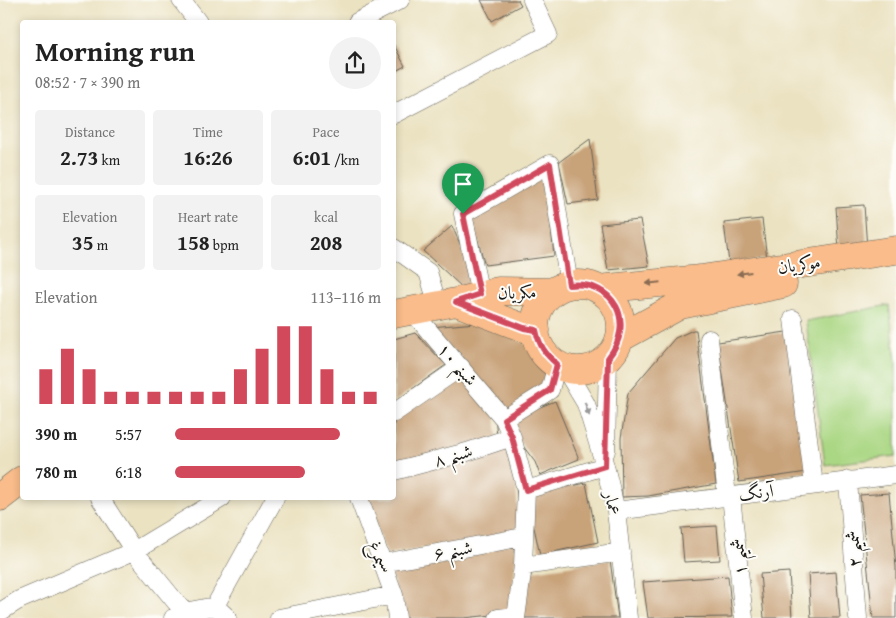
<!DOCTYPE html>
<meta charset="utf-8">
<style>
body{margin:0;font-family:"Gentium Book Plus",Amiri,serif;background:#f2f2f2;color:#222;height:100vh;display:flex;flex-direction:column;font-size:19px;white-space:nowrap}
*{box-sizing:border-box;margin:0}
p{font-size:16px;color:#767676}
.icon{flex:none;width:28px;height:28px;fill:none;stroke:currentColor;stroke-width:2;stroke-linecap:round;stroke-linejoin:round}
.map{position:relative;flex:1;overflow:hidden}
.panel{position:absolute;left:20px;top:20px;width:376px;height:480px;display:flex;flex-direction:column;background:#fff;border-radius:5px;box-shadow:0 2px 8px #0003}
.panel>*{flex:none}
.pin{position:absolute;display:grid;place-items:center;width:42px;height:42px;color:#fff;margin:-51px -21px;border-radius:50% 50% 50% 0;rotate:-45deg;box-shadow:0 0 5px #0007}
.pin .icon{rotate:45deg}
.round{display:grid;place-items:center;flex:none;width:52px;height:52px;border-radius:26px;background:#f2f2f2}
.overview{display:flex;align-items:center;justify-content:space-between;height:85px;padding:0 15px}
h1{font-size:28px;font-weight:600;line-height:38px}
.figures{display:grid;grid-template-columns:repeat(3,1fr);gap:8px;height:85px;padding:5px 15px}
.figures div{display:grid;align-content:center;border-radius:5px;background:#f2f2f2;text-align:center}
.figures b{font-size:21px;font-weight:600}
.figures small{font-size:14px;font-weight:400}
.figures p{font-size:14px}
.chart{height:140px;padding:10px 15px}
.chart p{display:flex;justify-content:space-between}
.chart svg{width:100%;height:90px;margin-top:5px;stroke:#d1495b;stroke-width:6}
ul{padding:0 15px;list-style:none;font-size:16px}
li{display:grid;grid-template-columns:80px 60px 1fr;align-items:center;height:38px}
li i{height:12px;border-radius:6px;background:#d1495b}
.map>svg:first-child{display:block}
.green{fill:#aad783;stroke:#637a50}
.building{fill:#c8a279}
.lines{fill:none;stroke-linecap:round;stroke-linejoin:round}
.minor-casing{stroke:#646156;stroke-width:19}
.primary-casing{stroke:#646156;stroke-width:29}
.minor{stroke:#fff;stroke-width:18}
.primary{stroke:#f9bc8a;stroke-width:28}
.oneway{fill:#8a6c53}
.oneway2{fill:#999}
.route-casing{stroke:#fff;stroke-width:10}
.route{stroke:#d1495b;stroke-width:6}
.labels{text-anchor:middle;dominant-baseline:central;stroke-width:4;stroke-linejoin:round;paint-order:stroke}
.street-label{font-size:18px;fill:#1c1c1c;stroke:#fdfcf7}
</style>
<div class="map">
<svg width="896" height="618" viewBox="0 0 896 618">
<rect width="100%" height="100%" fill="#fdfcf7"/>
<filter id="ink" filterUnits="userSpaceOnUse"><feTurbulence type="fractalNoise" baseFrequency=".02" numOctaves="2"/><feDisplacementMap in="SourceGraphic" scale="10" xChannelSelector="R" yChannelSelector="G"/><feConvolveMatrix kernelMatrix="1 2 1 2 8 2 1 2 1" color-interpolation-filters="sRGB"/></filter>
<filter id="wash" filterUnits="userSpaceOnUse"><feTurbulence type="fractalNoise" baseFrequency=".0096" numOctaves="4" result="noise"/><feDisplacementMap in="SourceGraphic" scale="20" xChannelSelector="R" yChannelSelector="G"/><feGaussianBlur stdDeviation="1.12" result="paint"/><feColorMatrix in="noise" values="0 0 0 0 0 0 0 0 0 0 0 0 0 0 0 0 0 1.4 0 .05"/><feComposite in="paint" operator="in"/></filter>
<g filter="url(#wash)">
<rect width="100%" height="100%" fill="#ebe2c1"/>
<!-- green -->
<path class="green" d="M889,305L896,361V456L825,465L806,321Z"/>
<g id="blocks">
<!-- building -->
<path class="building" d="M481,0H518L521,5L492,21Z
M394,45L405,66L394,72Z
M590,139L598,200L568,204L559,162Z
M545,172L554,256L485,265L470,213Z
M864,205L867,249L839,251L836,207Z
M762,219L767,259L729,263L724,223Z
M640,220L649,266L608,270L600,224Z
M452,226L468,262L478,273L464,289L423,251Z
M476,323L500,327L528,346L548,375L545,383L502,417L431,327Z
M693,330H696L716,484L648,496L622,497L621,438L628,393L675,338Z
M786,332L807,472L739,482L718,342Z
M415,333L446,365L394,402V339Z
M459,373L495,415L497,437L394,467V417Z
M555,401L579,459L540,475L535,462L520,442L510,419Z
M505,445L516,484L519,534L387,554L365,498H394V478Z
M586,483L598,542L540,555L527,495Z
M889,493L896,567V618H873L860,495Z
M717,526L720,560L684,562L681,528Z
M517,543L511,613L464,618H401L390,565Z
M610,560L618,618H524L523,610L532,571Z
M789,572L792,618H764L760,574Z
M836,572L840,618H811L808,574Z
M728,576L732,617L648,618L643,582Z"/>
</g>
</g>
<g filter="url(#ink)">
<use href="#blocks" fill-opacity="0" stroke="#646156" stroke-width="1"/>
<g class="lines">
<defs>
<path id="minor" d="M181,0L198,22
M357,22L400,0
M394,114L548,34L532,0
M394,248L428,272L438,306
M480,294L463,214L550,164L569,285
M411,310L504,419L512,437L526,490L523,566L516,618
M793,319L814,485
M709,339L727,496
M564,367L586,404L605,466L616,511L628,618
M394,413L461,367
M504,419L550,390L557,364
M606,451L608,358
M394,471L467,452L512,437
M848,480L858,618
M526,490L605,466
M731,496L744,618
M100,498L134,551L184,612
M359,498L394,595L397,618
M616,511L896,475
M383,563L523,537
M523,566L621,552
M215,606L275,498
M215,606L228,618
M0,612L19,600L134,551L222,498
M173,618L184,612L215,606
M279,618L394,595
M498,618L516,616"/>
<path id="primary" d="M535 327a43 43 0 1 1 86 0a43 43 0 1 1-86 0Z
M598,289L701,279L896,250
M456,302L524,328L536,330
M394,314L456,302L498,291L553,292
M620,338L680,305L783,284
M0,497L22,480"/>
</defs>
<!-- minor casing -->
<use href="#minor" class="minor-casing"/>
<!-- primary casing -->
<use href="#primary" class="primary-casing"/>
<!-- minor -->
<use href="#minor" class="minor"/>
<!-- primary -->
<use href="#primary" class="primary"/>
</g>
<!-- one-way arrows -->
<defs><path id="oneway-solid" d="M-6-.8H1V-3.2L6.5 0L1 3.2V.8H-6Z" transform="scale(1.25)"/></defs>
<g class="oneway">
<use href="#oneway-solid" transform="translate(744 273) rotate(172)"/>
<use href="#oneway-solid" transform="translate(653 283) rotate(174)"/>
</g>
<use class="oneway2" href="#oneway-solid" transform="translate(587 409) rotate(71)"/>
</g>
<g class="lines" filter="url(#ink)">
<defs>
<path id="route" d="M550,164L569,285C615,280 636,323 608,358L605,466L526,490L512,437L504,419L550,390L557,364C545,354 539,345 536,330L524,328L456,302L480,294L463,214Z"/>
</defs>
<!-- route casing -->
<use href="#route" class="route-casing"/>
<!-- route -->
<use href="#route" class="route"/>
</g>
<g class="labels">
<!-- street labels -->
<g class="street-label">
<text transform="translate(799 264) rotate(-8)">موکریان</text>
<text transform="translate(517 292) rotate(-1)">مکریان</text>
<text transform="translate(458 364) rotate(49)">شبنم ۱۰</text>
<text transform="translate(453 455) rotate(-16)">شبنم ۸</text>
<text transform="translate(756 492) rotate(-7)">آرنگ</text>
<text transform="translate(613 503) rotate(78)">عمار</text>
<text transform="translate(853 549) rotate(-94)">شمیم ۲</text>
<text transform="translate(453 550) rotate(-10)">شبنم ۶</text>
<text transform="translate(380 557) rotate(70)">سیمرغ</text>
<text transform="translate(738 557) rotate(-96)">شمیم ۱</text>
</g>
</g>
</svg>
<div class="pin" style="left:463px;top:214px;background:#1e9e55"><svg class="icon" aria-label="arrive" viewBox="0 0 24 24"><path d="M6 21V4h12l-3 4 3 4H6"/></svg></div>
<section class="panel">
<div class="overview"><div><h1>Morning run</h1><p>08:52 · 7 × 390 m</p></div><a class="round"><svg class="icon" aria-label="share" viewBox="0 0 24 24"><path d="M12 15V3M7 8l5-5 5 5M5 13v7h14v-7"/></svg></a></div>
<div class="figures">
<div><p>Distance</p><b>2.73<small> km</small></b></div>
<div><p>Time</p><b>16:26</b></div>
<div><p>Pace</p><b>6:01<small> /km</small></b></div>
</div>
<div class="figures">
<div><p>Elevation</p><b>35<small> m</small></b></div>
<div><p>Heart rate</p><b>158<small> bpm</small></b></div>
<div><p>kcal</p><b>208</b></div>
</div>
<div class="chart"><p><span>Elevation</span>113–116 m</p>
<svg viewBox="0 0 160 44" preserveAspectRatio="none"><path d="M5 44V27M15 44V17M25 44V27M35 44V38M45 44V38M55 44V38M65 44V38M75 44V38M85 44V38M95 44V27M105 44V17M115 44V6M125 44V6M135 44V27M145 44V38M155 44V38"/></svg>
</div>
<ul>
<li><b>390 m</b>5:57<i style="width:80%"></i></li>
<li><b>780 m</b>6:18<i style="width:63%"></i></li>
</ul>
</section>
</div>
